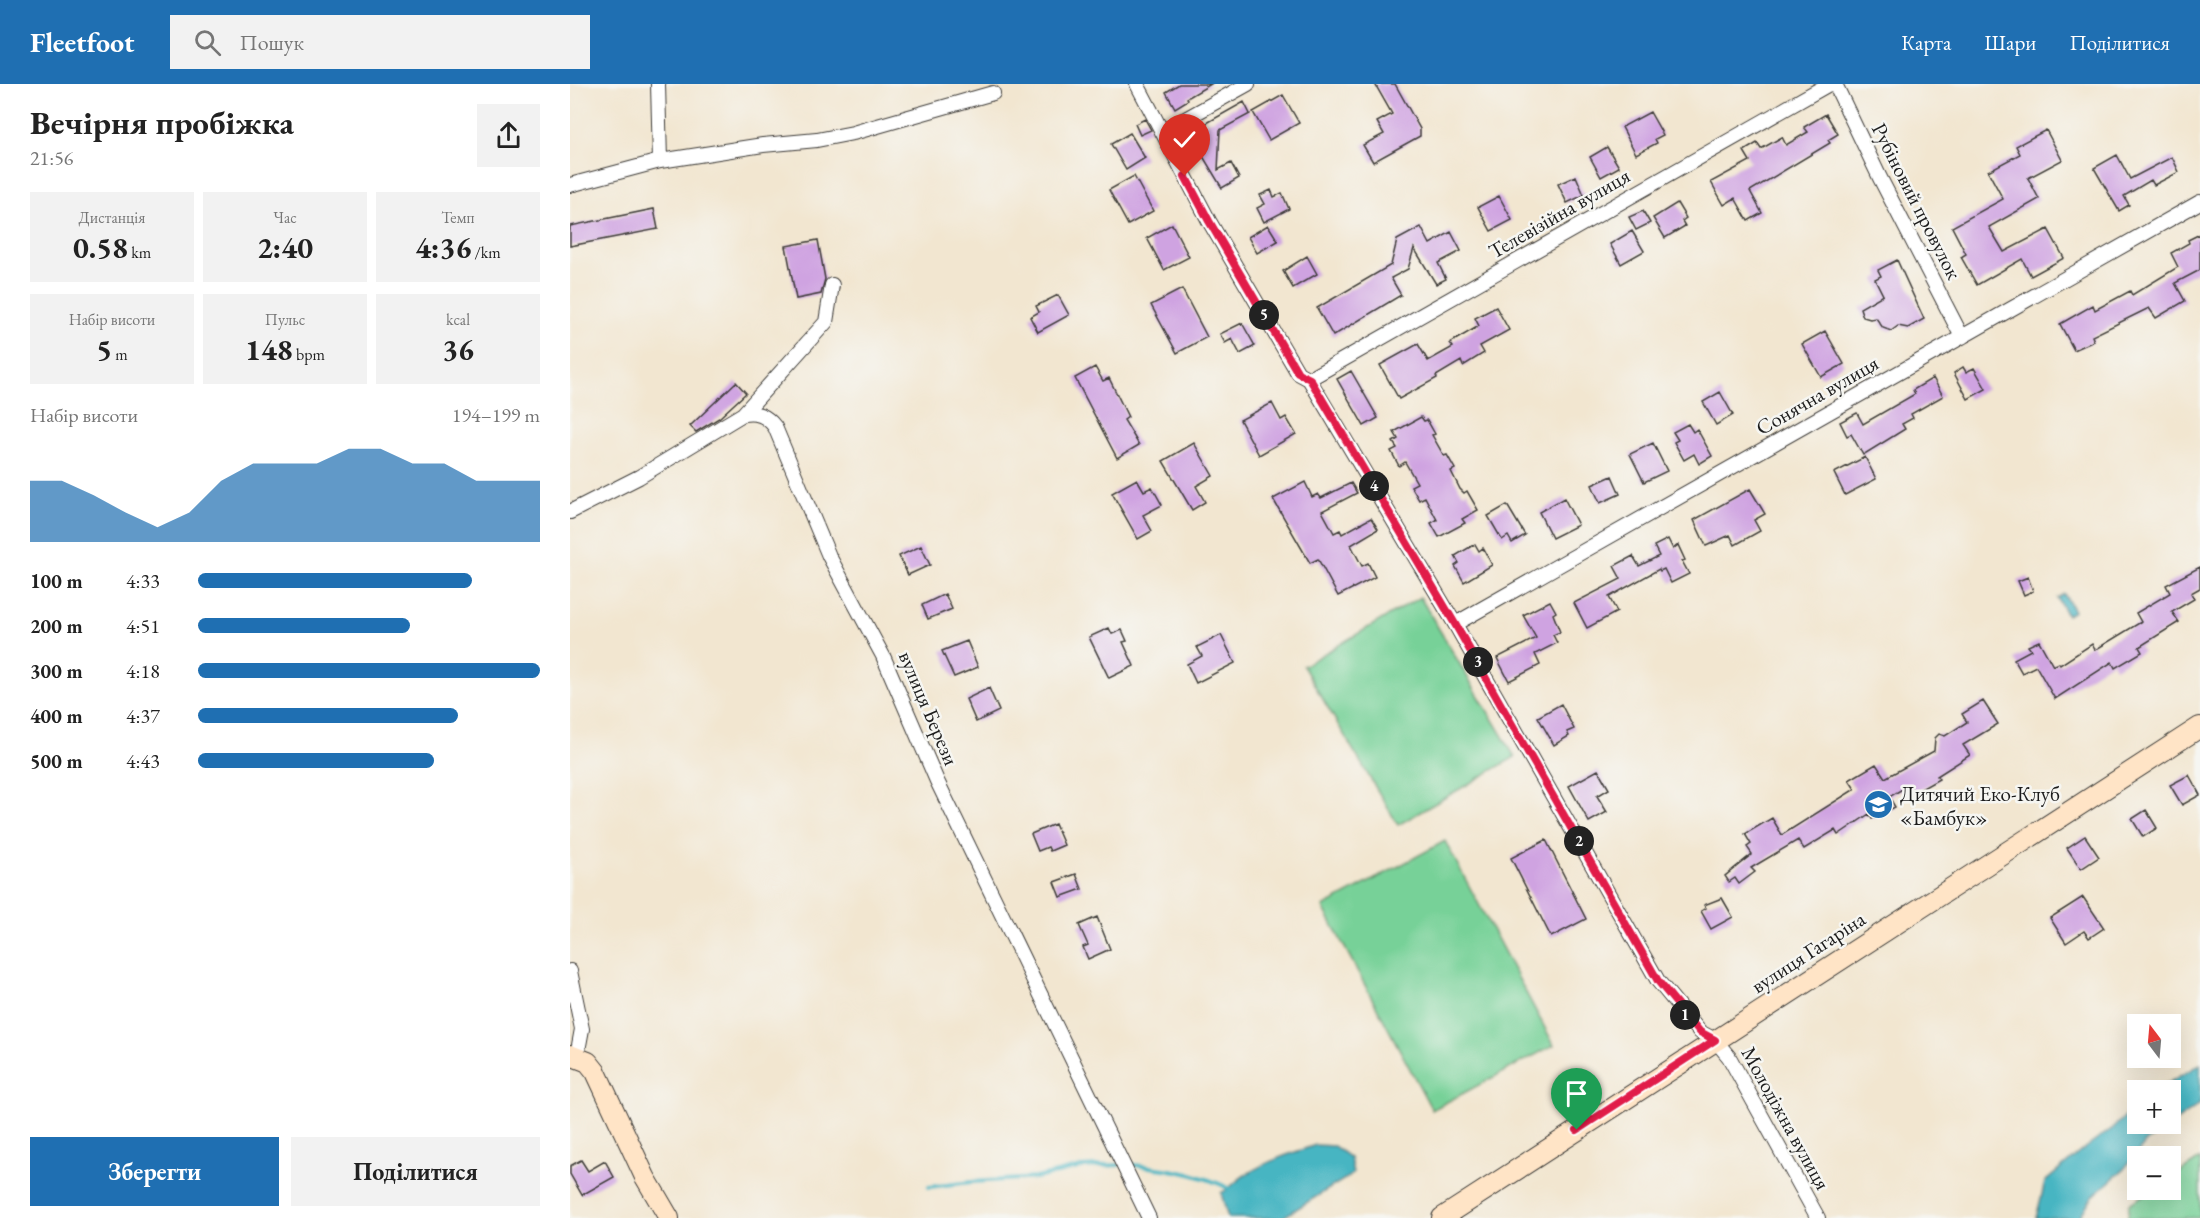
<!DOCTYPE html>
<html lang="uk">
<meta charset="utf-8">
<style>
body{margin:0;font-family:"EB Garamond",serif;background:#f2f2f2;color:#222;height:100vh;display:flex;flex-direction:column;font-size:22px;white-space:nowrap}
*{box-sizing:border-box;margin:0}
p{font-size:20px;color:#767676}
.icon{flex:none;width:33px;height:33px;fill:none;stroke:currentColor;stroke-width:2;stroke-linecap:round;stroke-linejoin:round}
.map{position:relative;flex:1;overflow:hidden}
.details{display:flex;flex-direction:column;background:#fff;width:570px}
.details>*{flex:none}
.needle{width:39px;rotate:344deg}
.buttons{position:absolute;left:1557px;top:930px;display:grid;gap:12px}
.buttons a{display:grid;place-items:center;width:54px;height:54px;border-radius:0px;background:#fff;box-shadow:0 6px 24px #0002;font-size:30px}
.pin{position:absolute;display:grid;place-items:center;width:51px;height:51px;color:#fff;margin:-62px -26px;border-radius:50% 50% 50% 0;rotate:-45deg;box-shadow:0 0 6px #0007}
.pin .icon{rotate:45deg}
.km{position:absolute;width:30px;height:30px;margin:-15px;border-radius:50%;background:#222;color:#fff;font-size:16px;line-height:30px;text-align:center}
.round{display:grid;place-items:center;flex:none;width:63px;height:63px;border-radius:0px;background:#f2f2f2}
.overview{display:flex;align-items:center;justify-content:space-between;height:102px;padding:0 30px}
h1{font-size:33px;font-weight:700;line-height:45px}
.stats{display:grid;grid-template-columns:repeat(3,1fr);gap:9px;height:102px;padding:6px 30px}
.stats div{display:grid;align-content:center;border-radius:0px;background:#f2f2f2;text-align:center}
.stats b{font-size:30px;font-weight:700}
.stats small{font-size:16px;font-weight:400}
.stats p{font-size:16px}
.chart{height:168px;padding:12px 30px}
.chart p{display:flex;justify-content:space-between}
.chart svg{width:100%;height:108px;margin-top:6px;fill:#1f6fb2;opacity:.7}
.primary-button{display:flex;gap:12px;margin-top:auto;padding:12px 30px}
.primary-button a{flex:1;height:69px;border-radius:0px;background:#1f6fb2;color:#fff;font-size:24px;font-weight:700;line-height:69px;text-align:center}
.primary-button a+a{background:#f2f2f2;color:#222}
ul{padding:0 30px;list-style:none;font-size:20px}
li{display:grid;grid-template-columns:96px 72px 1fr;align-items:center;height:45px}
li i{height:15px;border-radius:8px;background:#1f6fb2}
header{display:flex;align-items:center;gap:36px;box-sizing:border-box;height:84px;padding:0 30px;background:#1f6fb2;color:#fff}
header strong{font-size:28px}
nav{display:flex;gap:33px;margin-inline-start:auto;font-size:21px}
.search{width:420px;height:54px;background:#f2f2f2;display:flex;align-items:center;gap:15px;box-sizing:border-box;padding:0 21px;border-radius:0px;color:#767676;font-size:22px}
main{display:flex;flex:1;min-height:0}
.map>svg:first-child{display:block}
.green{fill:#77d198;stroke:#4a765a;stroke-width:1.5}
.water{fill:#47b5c2;stroke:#32686f;stroke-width:1.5}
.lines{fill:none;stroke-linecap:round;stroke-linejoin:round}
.stream{stroke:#47b5c2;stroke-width:4}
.building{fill:#cfa3e1}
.street-casing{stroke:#3c3a37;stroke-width:16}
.secondary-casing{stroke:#3c3a37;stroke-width:22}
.street{stroke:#fff;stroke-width:14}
.secondary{stroke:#ffe4c6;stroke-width:20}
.route-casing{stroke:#fff;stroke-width:12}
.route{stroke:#e11d48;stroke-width:8}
.labels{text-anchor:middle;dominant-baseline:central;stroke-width:5;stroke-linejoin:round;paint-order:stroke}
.street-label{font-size:21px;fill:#1c1c1c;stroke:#f6f6f2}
.poi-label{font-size:21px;fill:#1c1c1c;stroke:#f6f6f2;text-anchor:start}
</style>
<header>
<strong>Fleetfoot</strong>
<div class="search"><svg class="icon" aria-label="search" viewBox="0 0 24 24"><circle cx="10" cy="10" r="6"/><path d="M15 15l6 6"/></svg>Пошук</div>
<nav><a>Карта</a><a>Шари</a><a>Поділитися</a></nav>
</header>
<main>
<section class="details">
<div class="overview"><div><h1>Вечірня пробіжка</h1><p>21:56</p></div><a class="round"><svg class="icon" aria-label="share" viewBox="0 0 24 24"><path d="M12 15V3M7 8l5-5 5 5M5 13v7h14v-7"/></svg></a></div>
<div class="stats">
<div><p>Дистанція</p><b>0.58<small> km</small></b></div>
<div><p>Час</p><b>2:40</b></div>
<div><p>Темп</p><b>4:36<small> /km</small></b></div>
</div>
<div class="stats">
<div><p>Набір висоти</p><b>5<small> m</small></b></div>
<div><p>Пульс</p><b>148<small> bpm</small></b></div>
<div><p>kcal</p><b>36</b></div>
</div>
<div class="chart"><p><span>Набір висоти</span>194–199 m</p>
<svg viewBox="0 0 160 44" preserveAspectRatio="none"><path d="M0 44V19L10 19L20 25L30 32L40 38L50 32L60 19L70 12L80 12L90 12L100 6L110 6L120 12L130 12L140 19L150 19L160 19V44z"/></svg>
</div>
<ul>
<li><b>100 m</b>4:33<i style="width:80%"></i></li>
<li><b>200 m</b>4:51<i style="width:62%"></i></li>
<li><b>300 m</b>4:18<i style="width:100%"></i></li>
<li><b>400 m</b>4:37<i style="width:76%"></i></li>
<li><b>500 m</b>4:43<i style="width:69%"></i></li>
</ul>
<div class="primary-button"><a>Зберегти</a><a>Поділитися</a></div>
</section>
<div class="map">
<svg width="1630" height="1134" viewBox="0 0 1630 1134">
<rect width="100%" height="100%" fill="#f6f6f2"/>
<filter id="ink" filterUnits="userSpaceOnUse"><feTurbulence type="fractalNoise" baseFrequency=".0167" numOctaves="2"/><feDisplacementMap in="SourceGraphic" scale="12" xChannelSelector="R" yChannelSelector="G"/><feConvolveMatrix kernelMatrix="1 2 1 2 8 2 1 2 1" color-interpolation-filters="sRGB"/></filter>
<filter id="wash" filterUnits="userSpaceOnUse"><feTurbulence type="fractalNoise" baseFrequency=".008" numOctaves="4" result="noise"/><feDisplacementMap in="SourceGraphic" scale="24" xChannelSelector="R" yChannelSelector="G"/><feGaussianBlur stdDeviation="1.35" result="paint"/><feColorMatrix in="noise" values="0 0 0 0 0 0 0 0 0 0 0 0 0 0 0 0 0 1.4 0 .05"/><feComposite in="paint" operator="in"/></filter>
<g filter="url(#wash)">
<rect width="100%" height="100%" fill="#f2e6d0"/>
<!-- green -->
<path class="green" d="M850,513L945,673L828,741L733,582Z
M875,757L984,961L862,1026L753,823Z
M1630,1075V1134H1558L1559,1120L1582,1106H1600L1601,1094Z"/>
<!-- water -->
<path class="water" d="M1494,510L1504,527L1497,531L1487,514Z
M1630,980V1020L1576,1058L1554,1085L1522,1113L1509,1134H1466L1475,1098L1510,1068L1543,1044L1567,1021L1568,1040H1600V1006H1586Z
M746,1061L764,1062L780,1074L783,1090L712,1134H658L651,1109C661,1104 667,1095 677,1090C699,1076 722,1069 746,1061Z"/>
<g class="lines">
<!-- stream -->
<path class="stream" d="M556,1080C591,1084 628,1088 660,1105
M359,1103L401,1098L466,1094L512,1083L549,1081"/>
</g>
<g id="blocks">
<!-- building -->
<path class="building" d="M609,0H641L617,14L618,16L605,24L596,8Z
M805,0H825L850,45V52L803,78L793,61L814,50L807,38L822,30Z
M713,11L729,39L699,56L683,28Z
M674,18L680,30L650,46L648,86L661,79L669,94L652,104L619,49Z
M1080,28L1093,51L1085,55L1087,59L1066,70L1052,43Z
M1256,30L1268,50L1258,56L1260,59L1180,107L1192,129L1178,137L1165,114L1154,121L1141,98L1180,77L1174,67L1187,59L1191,65L1212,53L1216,61L1238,48L1234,43Z
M575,35L581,46L570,51L565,40Z
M1476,46L1492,76L1458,94L1469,115L1419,143L1434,168L1478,145L1494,174L1461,192L1452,175L1407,201L1391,173L1396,170L1382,143L1433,115L1418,87L1450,70L1446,62Z
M560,49L575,74L556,86L541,60Z
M1037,63L1049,83L1031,93L1020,73Z
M1547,71L1560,95L1602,73L1609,88L1584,101L1581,96L1554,112L1559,121L1549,127L1524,84Z
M564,92L583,127L558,141L539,106Z
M1006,92L1014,111L997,119L988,100Z
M701,106L704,113L712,109L719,125L694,138L687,124L695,120L690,111Z
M929,112L942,136L921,147L908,123Z
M1107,119L1116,134L1112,137L1115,142L1095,154L1083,134Z
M84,125L88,145L0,162V142Z
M1073,127L1080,139L1066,146L1059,133Z
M602,140L619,173L594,186L577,154Z
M698,141L708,157L687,169L678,153Z
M851,143L860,160L881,148L891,167L868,179L876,195L866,200L844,164L838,185L821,194L831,211L763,252L747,224L821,181L827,156Z
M1062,147L1074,167L1051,180L1040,160Z
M1630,150V186L1605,199L1615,217L1586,234L1579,224L1522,252L1524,257L1504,266L1490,240L1523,221L1525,226L1560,207L1562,211L1608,183L1601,169L1619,159L1618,156Z
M248,156L255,195L251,210L226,215L216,162Z
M737,172L747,190L723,204L713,187Z
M1327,176L1354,235L1338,244L1328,242L1321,247L1313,244L1306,234L1300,235L1293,233L1290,224L1313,211L1305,195L1311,192L1308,186Z
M612,205L637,253L607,269L581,221Z
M488,211L499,231L468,248L460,233L469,228L466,222Z
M926,223L939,246L910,262L914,269L893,282L891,277L866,292L867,294L829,315L810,281L848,260L858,277L883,263L880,259L909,242L905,234Z
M672,239L685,262L670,270L662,255L655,259L650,250Z
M1255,247L1274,280L1251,293L1232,260Z
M525,283L533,297L539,294L558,333L554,336L569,361L547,374L505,294Z
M1393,283L1396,288L1404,284L1416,305L1398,315L1384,289Z
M781,287L808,334L794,342L767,295Z
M1363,294L1373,312L1341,330L1343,334L1332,340L1335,345L1293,371L1281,350L1277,352L1270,338L1287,329L1293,340L1345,310L1343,306Z
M166,298L176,309L149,334L126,348L120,342Z
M1150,308L1163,331L1146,341L1133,318Z
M702,319L711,336L716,333L726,350L689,371L670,336Z
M851,333L854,337L857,336L865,350L862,351L874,372L877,371L885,385L881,387L890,405L894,409L897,407L908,426L892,435L895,439L869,453L861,439L867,436L855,413L849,416L841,402L847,399L835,378L829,382L821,367L827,364L823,358L828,355L824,348Z
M1118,340L1123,348L1127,345L1142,372L1129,380L1124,370L1114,376L1104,358L1108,356L1103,348Z
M624,359L643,392L626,402L635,418L622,426L593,377Z
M1083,359L1097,387L1074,398L1060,370Z
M1295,373L1306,395L1275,411L1264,389Z
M1042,392L1050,410L1030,419L1022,401Z
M567,395L574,407L582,403L592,421L573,431L582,447L568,455L542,409Z
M735,398L742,413L748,410L751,414L781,399L787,409L752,427L764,449L770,446L772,450L801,434L808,445L781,461L792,482L798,479L805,493L768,512L748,475L740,479L703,415Z
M1180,405L1195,430L1184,436L1190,447L1165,461L1160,451L1136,462L1124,436Z
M994,414L1008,441L982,454L969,428Z
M937,421L955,451L942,459L938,452L932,456L918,432Z
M1098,455L1103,465L1108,461L1115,476L1112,477L1119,490L1101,499L1094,485L1090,487L1089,485L1039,513L1047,528L1017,544L1004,519L1051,495L1044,482L1063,472L1069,482L1089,472L1084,462Z
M905,460L909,467L913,464L922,481L894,498L885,482L889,479L885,472Z
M351,462L360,481L338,491L329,472Z
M1630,483V504L1621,509L1624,515L1602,528L1609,538L1569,563L1572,568L1545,584L1542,578L1485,615L1466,582L1452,589L1444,575L1461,566L1458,562L1469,557L1483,582L1489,579L1490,581L1522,560L1525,566L1571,538L1566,529L1600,509L1596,501Z
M1458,493L1463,507L1454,511L1448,497Z
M375,510L382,525L358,535L352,521Z
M980,517L986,528L983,530L990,548L983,551L987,559L965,570L970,581L939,597L927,574L966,554L953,531Z
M539,544L542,550L552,546L557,557L553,558L564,582L539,594L519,553Z
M651,551L665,579L626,599L617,580L632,572L627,563Z
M397,557L408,583L384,593L372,567Z
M419,604L429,627L406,638L396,615Z
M1413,617L1428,640L1393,661L1400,671L1367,692L1369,695L1344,709L1339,701L1319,713L1325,723L1302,735L1299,730L1268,751L1265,746L1234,765L1228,756L1181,784L1185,788L1169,800L1165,794L1159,798L1155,792L1182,770L1177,763L1181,760L1175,750L1202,734L1212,751L1285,705L1279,696L1306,680L1315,694L1364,667L1365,654L1369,650L1375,652L1397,638L1392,630Z
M991,620L1004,645L997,648L999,652L984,661L968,633Z
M1028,686L1039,705L1027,712L1037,728L1019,738L999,702Z
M1619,691L1630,711L1612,721L1600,701Z
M1576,726L1587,744L1573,753L1562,735Z
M485,740L494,761L480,767L478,763L468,767L461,750Z
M1515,752L1529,773L1511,785L1497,764Z
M976,756L1016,835L981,853L941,774Z
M506,790L512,805L490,813L484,798Z
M1513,813L1534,844L1519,854L1514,847L1496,859L1480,834Z
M1152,814L1163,833L1141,845L1131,827L1136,824L1134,821Z
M527,833L540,865L518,875L513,863L518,861L509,841Z
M11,1076L18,1087L35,1077L44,1093L12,1111L0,1090V1082Z"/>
</g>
</g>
<g filter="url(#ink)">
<use href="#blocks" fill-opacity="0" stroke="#3c3a37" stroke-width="1.5"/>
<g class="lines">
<defs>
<path id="street" d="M88,0L90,77
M567,0L639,137L728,289L739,295L885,540L1088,897L1130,948L1145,956L1159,973L1248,1134
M1265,0L1310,94L1392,253
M592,48L678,0
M0,101L90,77L193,61L247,56L283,49L423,9
M739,295L1259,0
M173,330L256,238L262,201
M0,428L69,393L173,330C187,328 196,331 205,343L259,472L313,572L367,697L579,1134
M885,540L1630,118
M0,887L12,945L7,972"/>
<path id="secondary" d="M0,971L18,978L26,988L75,1093L99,1134
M872,1134L1630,643"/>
</defs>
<!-- street casing -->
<use href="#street" class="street-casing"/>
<!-- secondary casing -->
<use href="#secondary" class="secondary-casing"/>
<!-- street -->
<use href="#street" class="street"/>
<!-- secondary -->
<use href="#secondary" class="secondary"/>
</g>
</g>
<g class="lines" filter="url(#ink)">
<defs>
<path id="route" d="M615,92L639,137L728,289L740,295L885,540L1088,897L1130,948L1145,956L1007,1046"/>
</defs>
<!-- route casing -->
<use href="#route" class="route-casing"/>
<!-- route -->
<use href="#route" class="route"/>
</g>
<!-- icons -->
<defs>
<symbol id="school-disc" viewBox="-11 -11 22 22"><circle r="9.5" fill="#1f6fb2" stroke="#f6f6f2"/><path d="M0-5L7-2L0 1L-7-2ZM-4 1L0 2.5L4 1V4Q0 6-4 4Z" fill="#fff"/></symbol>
</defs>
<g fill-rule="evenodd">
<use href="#school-disc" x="1292" y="704" width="33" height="33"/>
</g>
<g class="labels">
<!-- street labels -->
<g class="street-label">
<text transform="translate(1347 117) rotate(63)">Рубіновий провулок</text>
<text transform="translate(989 129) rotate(-30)">Телевізійна вулиця</text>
<text transform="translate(1247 311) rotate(-30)">Сонячна вулиця</text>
<text transform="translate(359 624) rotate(67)">вулиця Берези</text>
<text transform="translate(1238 868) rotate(-33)">вулиця Гагаріна</text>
<text transform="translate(1216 1034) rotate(61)">Молодіжна вулиця</text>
</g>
<!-- poi labels -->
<g class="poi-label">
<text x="1330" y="709">Дитячий Еко-Клуб<tspan x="1330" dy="24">«Бамбук»</tspan></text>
</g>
</g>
</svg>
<div class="buttons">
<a><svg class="needle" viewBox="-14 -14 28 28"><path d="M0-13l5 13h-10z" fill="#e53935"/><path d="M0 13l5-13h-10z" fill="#767676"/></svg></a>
<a>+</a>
<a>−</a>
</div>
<div class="pin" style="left:1007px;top:1046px;background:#1e9e55"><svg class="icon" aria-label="arrive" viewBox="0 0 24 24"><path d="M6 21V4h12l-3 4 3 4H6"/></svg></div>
<div class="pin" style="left:615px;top:92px;background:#d93025"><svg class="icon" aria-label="check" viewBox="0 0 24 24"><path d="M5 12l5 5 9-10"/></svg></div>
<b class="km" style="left:1115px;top:931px">1</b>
<b class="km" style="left:1009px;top:757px">2</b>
<b class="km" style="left:908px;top:578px">3</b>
<b class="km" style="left:804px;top:402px">4</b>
<b class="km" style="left:694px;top:231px">5</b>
</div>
</main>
